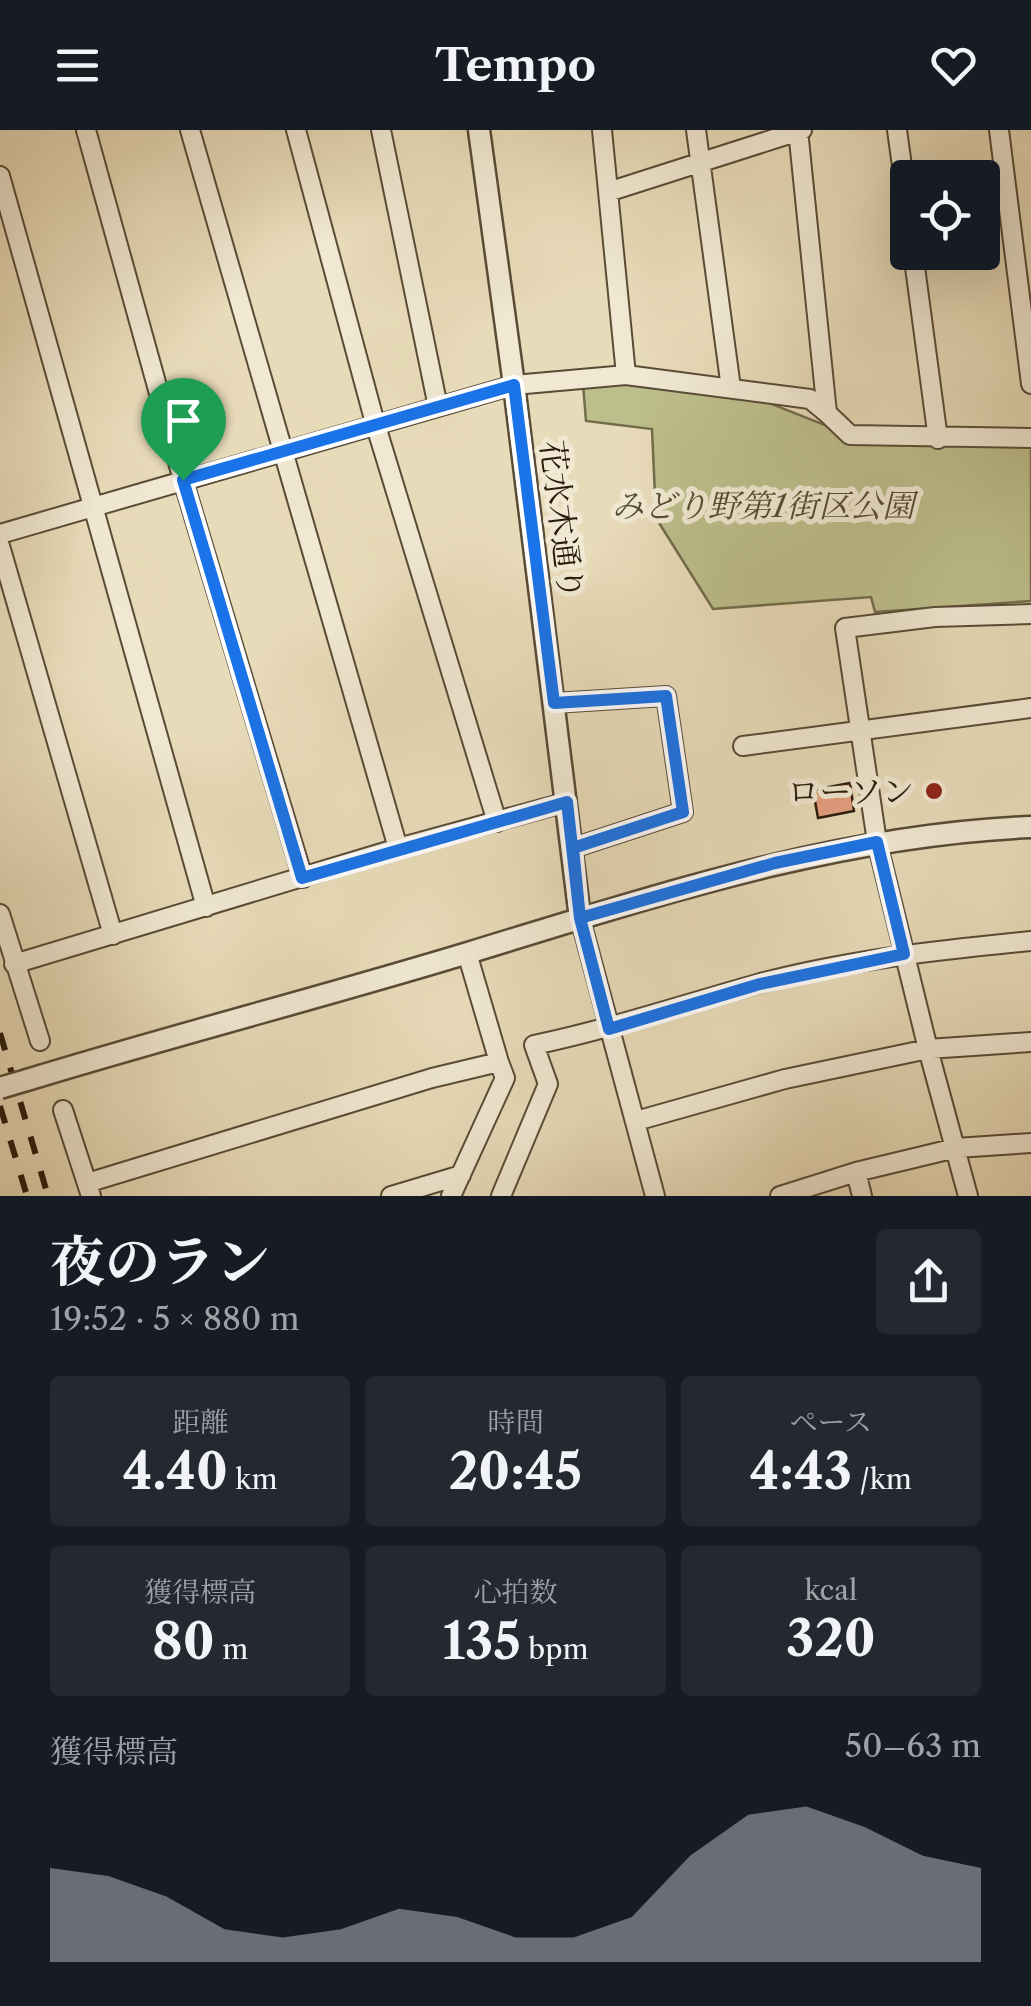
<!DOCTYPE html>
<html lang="ja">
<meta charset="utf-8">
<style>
body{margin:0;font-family:"Libre Caslon Text","Noto Serif JP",serif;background:#242831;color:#f1f3f6;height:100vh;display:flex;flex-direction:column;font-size:38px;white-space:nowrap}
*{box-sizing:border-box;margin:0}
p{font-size:32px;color:#9ea1a6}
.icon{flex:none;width:55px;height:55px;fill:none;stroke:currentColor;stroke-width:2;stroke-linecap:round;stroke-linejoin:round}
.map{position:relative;height:1066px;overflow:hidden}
.side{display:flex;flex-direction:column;background:#171b24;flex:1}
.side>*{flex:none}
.fabs{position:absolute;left:890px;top:30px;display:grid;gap:20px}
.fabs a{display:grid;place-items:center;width:110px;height:110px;border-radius:10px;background:#171b24;box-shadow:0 10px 40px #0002;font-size:50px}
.pin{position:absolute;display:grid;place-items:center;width:85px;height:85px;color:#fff;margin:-102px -42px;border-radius:50% 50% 50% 0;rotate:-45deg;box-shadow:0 0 10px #0007}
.pin .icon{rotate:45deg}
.round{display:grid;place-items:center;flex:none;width:105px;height:105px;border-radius:10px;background:#242831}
.head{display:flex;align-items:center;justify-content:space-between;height:170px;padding:0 50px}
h1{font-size:55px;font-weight:700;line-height:75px}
.figures{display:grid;grid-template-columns:repeat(3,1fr);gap:15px;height:170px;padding:10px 50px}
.figures div{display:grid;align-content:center;border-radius:10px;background:#242831;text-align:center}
.figures b{font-size:50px;font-weight:700}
.figures small{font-size:28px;font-weight:400}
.figures p{font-size:28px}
.chart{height:280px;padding:20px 50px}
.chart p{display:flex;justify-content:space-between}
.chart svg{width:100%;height:180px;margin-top:10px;fill:#8c9099;opacity:.7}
header{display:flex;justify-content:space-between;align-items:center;height:130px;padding:0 50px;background:#171b24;font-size:45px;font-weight:700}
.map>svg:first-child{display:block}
.green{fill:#bcbe8b;stroke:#726c4b;stroke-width:2.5}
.building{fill:#e49e80;stroke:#291b0b;stroke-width:2.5}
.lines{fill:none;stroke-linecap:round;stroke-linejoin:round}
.minor-casing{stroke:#594b36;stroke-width:22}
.tertiary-casing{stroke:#594b36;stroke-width:25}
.minor{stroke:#f0e8d2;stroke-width:18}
.tertiary{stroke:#f0e8d2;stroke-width:20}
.rail{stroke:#291b0b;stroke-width:6;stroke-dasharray:18 18;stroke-linecap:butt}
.tertiary-bridge-casing{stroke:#594b36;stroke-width:25;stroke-linecap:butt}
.tertiary-bridge{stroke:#f0e8d2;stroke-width:20}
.route-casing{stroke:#fff;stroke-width:20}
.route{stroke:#1a73e8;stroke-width:12}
.poi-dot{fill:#8f2418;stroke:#f0e8d2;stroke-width:4}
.labels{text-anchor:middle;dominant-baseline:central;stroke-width:10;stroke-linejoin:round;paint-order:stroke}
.park-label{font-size:32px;font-style:italic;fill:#554c31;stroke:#f0e8d2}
.street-label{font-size:32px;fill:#291b0b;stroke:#f0e8d2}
.poi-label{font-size:32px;fill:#291b0b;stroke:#f0e8d2;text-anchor:end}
</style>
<header><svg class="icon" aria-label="menu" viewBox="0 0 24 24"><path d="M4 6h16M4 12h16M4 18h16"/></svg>Tempo<svg class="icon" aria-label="heart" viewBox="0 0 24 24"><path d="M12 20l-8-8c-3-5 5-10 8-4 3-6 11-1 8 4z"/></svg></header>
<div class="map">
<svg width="1031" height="1066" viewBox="0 0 1031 1066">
<rect width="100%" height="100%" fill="#e8dbb9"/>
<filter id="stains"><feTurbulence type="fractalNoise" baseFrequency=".002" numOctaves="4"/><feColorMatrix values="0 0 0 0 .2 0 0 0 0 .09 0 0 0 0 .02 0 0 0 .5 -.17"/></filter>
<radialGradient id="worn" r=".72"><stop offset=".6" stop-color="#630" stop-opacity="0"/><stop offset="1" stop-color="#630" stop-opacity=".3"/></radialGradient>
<!-- green -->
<path class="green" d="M641,250L731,258L850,305L1031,308V471L875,482L871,467L713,479L656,388L652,299L586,291L583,254Z"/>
<!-- building -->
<path class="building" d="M850,653L854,681L818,688L813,660Z"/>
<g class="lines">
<defs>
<path id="minor" d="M86,0L183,350L303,748
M190,0L398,718
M296,0L375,293L497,692
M381,0L438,277
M602,0L626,245
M696,0L731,258
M897,0L908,79
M999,0L1031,254
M0,46L206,777
M611,61L802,0
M913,122L938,309
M827,283L850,305L1031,308
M0,404L514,255L626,245L810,269L827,283L798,0
M0,416L113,805
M554,573L666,566L683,682L573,718
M743,616L1031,578
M0,784L40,911
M580,788L655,1066
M467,823L499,932
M14,834L398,718L567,672
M63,980L91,1066
M636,991L785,949L928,919L1031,912
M856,1042L862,1066
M87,1053L432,948L499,932L505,948L451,1066
M391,1066L461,1045
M501,1066L548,954L534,915C610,899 682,875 757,854C846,830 939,820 1031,811
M780,1066L856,1042L956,1018L1031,1013
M968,1066L928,919L877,712L845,498L935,487L1031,484"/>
<path id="tertiary" d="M479,0L514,255L580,788
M27,950C174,905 323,867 471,822C655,766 837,705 1031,697"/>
</defs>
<!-- minor casing -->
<use href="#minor" class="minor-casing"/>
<!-- tertiary casing -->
<use href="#tertiary" class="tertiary-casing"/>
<!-- minor -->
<use href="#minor" class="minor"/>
<!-- tertiary -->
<use href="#tertiary" class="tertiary"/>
<!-- rail -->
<path class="rail" d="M0,903L48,1066
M0,976L27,1066"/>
<defs>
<path id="tertiary-bridge" d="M0,958L27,950"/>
</defs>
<!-- tertiary-bridge casing -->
<use href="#tertiary-bridge" class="tertiary-bridge-casing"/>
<!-- tertiary-bridge -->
<use href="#tertiary-bridge" class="tertiary-bridge"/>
</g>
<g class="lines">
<defs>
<path id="route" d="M183,350L302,748L567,672L580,788L609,899L760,854L904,824L877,712L775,733L580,788L573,718L683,682L666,566L554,573L514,255L183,350"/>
</defs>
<!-- route casing -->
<use href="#route" class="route-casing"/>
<!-- route -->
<use href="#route" class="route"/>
</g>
<!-- markers -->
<circle class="poi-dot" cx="934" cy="661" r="10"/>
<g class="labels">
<!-- park labels -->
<g class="park-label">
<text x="763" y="375">みどり野第1街区公園</text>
</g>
<!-- street labels -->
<g class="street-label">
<text transform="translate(562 390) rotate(83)">花水木通り</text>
</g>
<!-- poi labels -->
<g class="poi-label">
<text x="914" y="661">ローソン</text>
</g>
</g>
<rect width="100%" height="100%" filter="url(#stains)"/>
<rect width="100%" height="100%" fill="url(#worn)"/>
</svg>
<div class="fabs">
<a><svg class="icon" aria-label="locate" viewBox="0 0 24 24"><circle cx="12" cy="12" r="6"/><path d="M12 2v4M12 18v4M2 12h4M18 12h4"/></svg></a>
</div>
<div class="pin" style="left:183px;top:350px;background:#1e9e55"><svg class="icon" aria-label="arrive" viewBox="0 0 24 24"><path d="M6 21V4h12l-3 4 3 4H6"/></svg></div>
</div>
<section class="side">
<div class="head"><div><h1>夜のラン</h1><p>19:52 · 5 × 880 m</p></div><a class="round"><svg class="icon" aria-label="share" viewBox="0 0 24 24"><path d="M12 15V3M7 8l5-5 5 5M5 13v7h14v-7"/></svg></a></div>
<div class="figures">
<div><p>距離</p><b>4.40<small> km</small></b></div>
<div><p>時間</p><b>20:45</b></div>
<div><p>ペース</p><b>4:43<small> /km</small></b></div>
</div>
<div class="figures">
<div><p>獲得標高</p><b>80<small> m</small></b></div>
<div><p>心拍数</p><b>135<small> bpm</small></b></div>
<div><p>kcal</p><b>320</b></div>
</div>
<div class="chart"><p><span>獲得標高</span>50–63 m</p>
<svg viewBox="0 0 160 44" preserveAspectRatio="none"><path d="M0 44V21L10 23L20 28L30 36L40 38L50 36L60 31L70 33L80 38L90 38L100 33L110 18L120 8L130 6L140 11L150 18L160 21V44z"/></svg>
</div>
</section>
